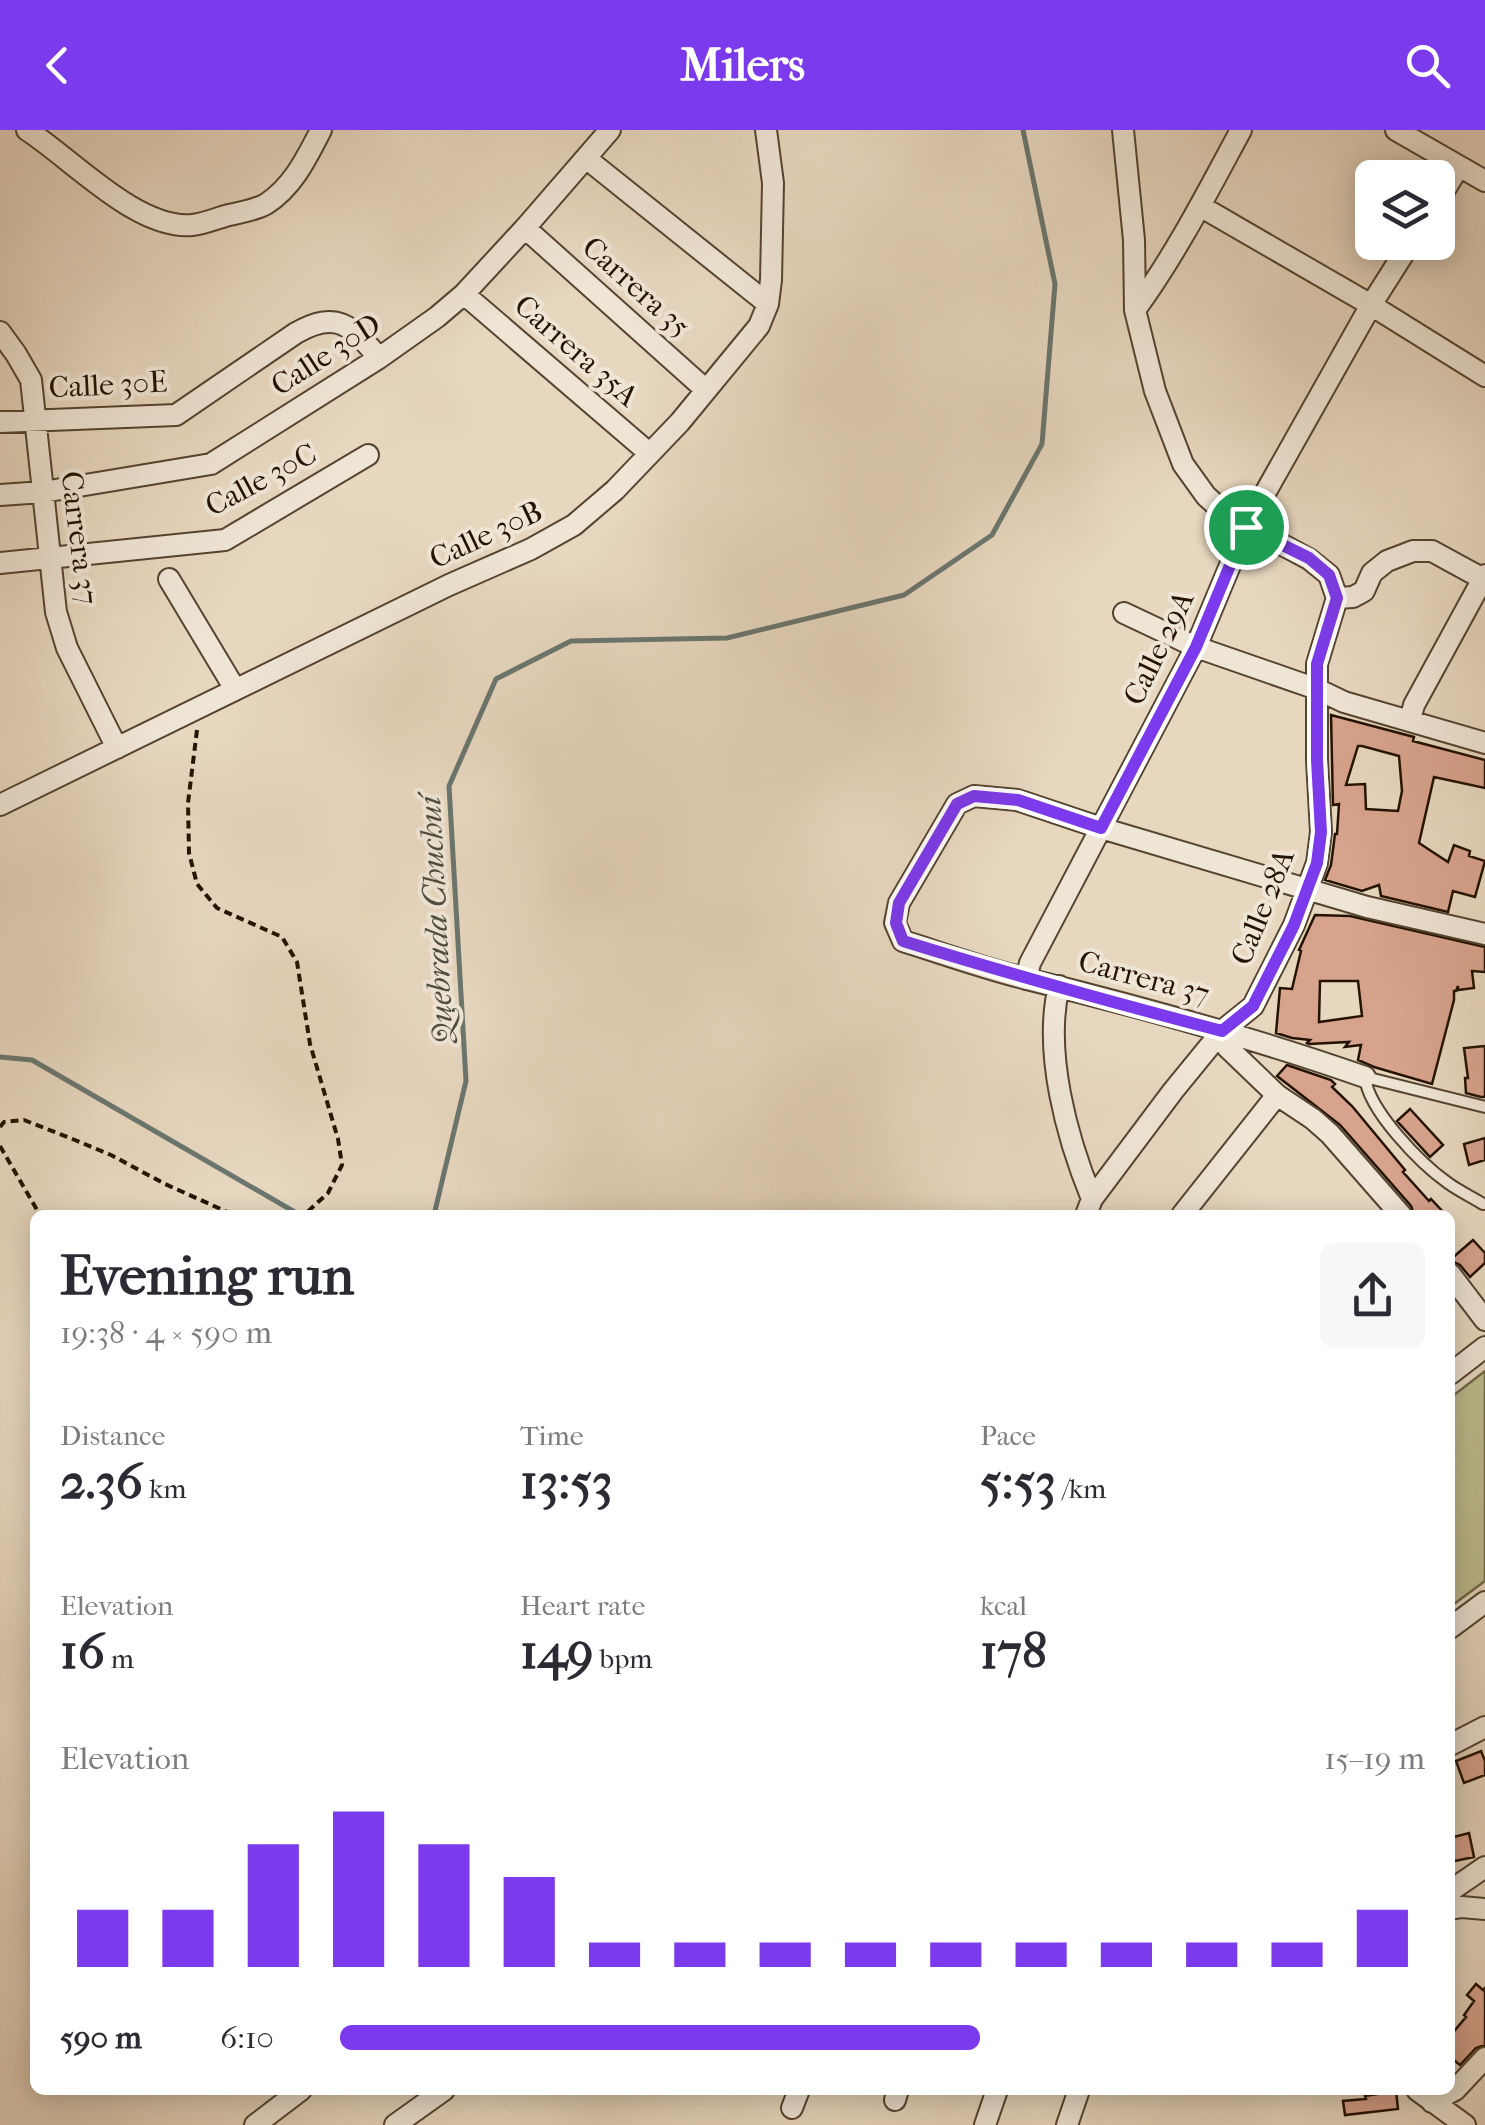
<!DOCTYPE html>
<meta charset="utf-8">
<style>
body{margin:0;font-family:"IM FELL French Canon",serif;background:#f7f7f7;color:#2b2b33;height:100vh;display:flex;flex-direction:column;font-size:38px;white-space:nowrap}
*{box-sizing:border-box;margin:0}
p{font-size:32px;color:#7c7c81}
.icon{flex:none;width:55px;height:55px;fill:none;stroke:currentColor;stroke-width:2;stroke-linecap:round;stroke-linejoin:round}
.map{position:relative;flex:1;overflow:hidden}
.panel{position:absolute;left:30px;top:1080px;width:1425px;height:885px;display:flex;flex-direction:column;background:#fff;border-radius:15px;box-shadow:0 5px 25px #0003}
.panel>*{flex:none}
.controls{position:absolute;left:1355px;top:30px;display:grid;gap:20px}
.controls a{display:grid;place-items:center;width:100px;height:100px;border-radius:15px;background:#fff;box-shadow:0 5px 25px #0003;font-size:50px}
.pin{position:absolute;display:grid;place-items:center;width:85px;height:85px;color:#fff;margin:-42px;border:5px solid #fff;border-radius:50%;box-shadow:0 2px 10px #0007}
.round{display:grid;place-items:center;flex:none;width:105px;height:105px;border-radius:15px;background:#f7f7f7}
.head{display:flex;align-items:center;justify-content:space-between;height:170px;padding:0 30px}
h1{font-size:55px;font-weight:800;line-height:75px}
.metrics{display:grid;grid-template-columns:repeat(3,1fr);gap:15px;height:170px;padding:10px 30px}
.metrics div{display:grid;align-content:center}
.metrics b{font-size:50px;font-weight:800}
.metrics small{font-size:28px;font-weight:400}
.metrics p{font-size:28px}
.chart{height:280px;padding:20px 30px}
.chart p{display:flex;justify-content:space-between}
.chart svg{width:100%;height:180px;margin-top:10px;stroke:#7c3aed;stroke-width:6}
ul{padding:0 30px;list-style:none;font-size:32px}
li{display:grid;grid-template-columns:160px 120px 1fr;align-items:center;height:75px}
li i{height:25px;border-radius:12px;background:#7c3aed}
header{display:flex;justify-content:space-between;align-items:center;height:130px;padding:0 30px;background:#7c3aed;color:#fff;font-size:45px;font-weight:800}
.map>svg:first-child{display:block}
.green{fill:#bcbc8e;stroke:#706847;stroke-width:2.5}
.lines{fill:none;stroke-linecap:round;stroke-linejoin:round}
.stream{stroke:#6a766f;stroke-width:5}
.building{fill:#d8a38d;stroke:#241300;stroke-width:2.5;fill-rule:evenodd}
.service-casing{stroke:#554430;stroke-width:14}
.minor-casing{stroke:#554430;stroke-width:24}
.path{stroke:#241300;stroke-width:4;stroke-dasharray:8 5;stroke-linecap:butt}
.service{stroke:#efe5d5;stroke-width:10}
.minor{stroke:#efe5d5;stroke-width:20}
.route-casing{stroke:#fff;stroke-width:20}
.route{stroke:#7c3aed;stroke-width:12}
.labels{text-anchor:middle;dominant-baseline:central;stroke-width:8;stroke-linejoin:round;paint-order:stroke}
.street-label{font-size:30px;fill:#241300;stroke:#efe5d5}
.water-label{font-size:32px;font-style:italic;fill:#4d4d41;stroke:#efe5d5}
</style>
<header><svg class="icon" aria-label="back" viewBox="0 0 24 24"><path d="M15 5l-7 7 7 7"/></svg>Milers<svg class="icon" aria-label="search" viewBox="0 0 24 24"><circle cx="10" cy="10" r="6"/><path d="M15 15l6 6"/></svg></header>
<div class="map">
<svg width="1485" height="1995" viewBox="0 0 1485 1995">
<rect width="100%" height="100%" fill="#e7d7bf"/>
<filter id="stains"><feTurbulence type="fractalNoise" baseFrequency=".002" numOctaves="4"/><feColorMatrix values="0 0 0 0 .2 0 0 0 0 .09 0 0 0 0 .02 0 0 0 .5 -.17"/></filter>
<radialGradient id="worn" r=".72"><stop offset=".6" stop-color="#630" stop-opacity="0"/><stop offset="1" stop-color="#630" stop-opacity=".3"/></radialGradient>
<!-- green -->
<path class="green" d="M1485,1241V1451L1450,1477V1268Z"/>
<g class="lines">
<!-- stream -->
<path class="stream" d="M0,927L32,930L300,1085
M434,1085L466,951L449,656L496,549L571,511L727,508L904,465L992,405L1042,314L1055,154L1023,0"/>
</g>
<!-- building -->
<path class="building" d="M1331,585L1414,607L1413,611L1485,630V658L1434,647L1419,713L1448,732L1454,715L1470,721L1469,726L1485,731L1475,767L1453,761L1448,782L1381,766L1379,755L1362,761L1325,750L1331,735L1335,704H1337L1339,674L1333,675ZM1358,616H1362L1399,626L1402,661L1398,681L1366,679L1365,654L1346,655Z
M1315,785L1350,786L1485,817V842L1472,841L1474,858L1458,860V856L1456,861H1454V870L1432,954L1374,937L1358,930L1361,915L1345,917L1349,912L1309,914L1307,913L1310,910L1292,908L1276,903L1280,858L1292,859L1301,821L1299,820ZM1320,851H1358L1362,886L1319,892Z
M1485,916V967H1481L1466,963L1465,948H1468L1464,918Z
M1287,935L1331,950L1335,954L1332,957L1352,976L1405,1040L1403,1042L1429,1071L1431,1069L1446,1085H1414L1411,1076L1340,995L1277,946Z
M1410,979L1443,1015L1430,1027L1397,991Z
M1485,1008V1030L1469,1035L1464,1014Z
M1473,1110L1485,1123V1133L1470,1147L1460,1135L1450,1130Z
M1481,1621L1485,1631V1645L1464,1653L1456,1631Z
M1469,1703L1474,1727L1450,1732V1708Z
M1476,1854L1483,1860L1485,1858V1915L1476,1918L1460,1935L1450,1927V1906L1466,1887L1464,1885L1474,1871L1467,1865Z
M1378,1960H1396L1398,1979L1345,1985L1343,1971L1366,1969L1365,1966L1378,1964Z"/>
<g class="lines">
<defs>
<path id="service" d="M1483,1074C1472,1067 1459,1061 1448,1053C1421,1034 1368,980 1365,947L1485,977"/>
<path id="minor" d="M27,0C72,29 137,100 192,95C204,94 217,88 229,85C241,82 256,80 266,74C293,57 307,27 321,0
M1123,0L1134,110L1135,180L1155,261L1183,334L1206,366L1227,385L1309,429L1329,445L1337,468
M1396,0L1485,51
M587,29L768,174
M1438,71L1459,36
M1200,76L1371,175L1485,246
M525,98L706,260
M464,164L649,323
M1135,180C1176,124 1208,61 1241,0
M0,202L16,224L31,250L56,482L67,518L117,618
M0,292L176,285L296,203C337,180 351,195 379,228
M0,365L43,362L211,334L379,228L437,187L464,164L525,98L610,0
M0,433L225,410L368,325
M169,449L235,559
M1337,468L1353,467L1364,461L1372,443L1387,431L1413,421H1432L1485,450
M1124,483L1196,517L1317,559L1344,572L1485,613
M1410,590L1414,575L1485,445
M0,675L449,455L531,419L574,395L615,360L680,292L759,196L768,174L771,150L773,53L766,0
M1026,849L1030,833L1196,517L1246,397L1371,175L1411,112
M1059,856C1043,922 1067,1008 1092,1069
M1222,901L1227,917L1277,965L1313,989L1330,1004L1401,1085
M1365,947C1254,908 1141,877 1027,849C986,839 944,824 903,811L895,793L899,773L957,674L974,666L1017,670L1101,698L1367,777L1485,804
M1086,1085L1092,1069L1173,961L1222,901L1253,876L1294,795L1317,733L1321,702L1317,630V534L1337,468
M1182,1085L1277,965
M1450,1144L1485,1190
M1450,1244L1485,1217
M1450,1498L1485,1472
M1450,1615L1485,1597
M1450,1764L1453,1759L1485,1737
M1450,1779L1462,1777L1485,1779
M1417,1960L1465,1995
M895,1970L898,1960
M1432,1972L1455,1960L1485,1928
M792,1978L799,1960
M255,1995L301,1960
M395,1995L444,1960
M985,1995L997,1960
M1067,1995L1079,1960"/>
</defs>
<!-- service casing -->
<use href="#service" class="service-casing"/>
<!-- minor casing -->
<use href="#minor" class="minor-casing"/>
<!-- path -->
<path class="path" d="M197,600L188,673L189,723L197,754L217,778L282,807L297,832L310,914L338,1009L342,1035L328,1063L304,1085
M0,997L4,992L24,990L75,1010L111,1025L165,1054L234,1085
M0,1016L40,1085"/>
<!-- service -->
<use href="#service" class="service"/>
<!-- minor -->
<use href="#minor" class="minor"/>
</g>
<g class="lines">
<defs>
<path id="route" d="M1246,397L1309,428L1329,445L1337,468L1317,534V630L1321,702L1317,733L1294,795L1253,876L1222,901C1115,873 1009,844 903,811L896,793L899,773L957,674L974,666L1018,670L1101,698L1196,517Z"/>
</defs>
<!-- route casing -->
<use href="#route" class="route-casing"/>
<!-- route -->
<use href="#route" class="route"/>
</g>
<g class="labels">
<!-- street labels -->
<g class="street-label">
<text transform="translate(636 157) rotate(42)">Carrera 35</text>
<text transform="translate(576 221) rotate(41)">Carrera 35A</text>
<text transform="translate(326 225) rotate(-33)">Calle 30D</text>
<text transform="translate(108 255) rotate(-3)">Calle 30E</text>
<text transform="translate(261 350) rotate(-28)">Calle 30C</text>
<text transform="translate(486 405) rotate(-25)">Calle 30B</text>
<text transform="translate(79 408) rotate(83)">Carrera 37</text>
<text transform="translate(1159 518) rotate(-64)">Calle 29A</text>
<text transform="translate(1263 777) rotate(-68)">Calle 28A</text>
<text transform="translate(1144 848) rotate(15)">Carrera 37</text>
</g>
<!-- water labels -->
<g class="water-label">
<text transform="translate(436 790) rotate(-93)">Quebrada Chuchuí</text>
</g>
</g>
<rect width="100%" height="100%" filter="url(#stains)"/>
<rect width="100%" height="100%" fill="url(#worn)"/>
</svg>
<div class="controls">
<a><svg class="icon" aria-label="layers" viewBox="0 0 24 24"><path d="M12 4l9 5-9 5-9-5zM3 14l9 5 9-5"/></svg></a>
</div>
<div class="pin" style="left:1246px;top:397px;background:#1e9e55"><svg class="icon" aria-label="arrive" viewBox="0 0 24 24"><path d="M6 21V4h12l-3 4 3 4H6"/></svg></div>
<section class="panel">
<div class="head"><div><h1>Evening run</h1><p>19:38 · 4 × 590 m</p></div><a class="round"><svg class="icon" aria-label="share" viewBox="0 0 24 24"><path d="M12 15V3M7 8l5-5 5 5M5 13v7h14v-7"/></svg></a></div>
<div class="metrics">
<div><p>Distance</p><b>2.36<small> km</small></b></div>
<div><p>Time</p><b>13:53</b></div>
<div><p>Pace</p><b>5:53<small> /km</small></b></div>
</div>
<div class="metrics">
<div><p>Elevation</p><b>16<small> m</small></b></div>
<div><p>Heart rate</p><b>149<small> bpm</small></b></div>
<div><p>kcal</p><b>178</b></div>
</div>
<div class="chart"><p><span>Elevation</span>15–19 m</p>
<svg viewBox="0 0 160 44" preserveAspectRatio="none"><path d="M5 44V30M15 44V30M25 44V14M35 44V6M45 44V14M55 44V22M65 44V38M75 44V38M85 44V38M95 44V38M105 44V38M115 44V38M125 44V38M135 44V38M145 44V38M155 44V30"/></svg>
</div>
<ul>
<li><b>590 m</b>6:10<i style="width:59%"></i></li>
</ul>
</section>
</div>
